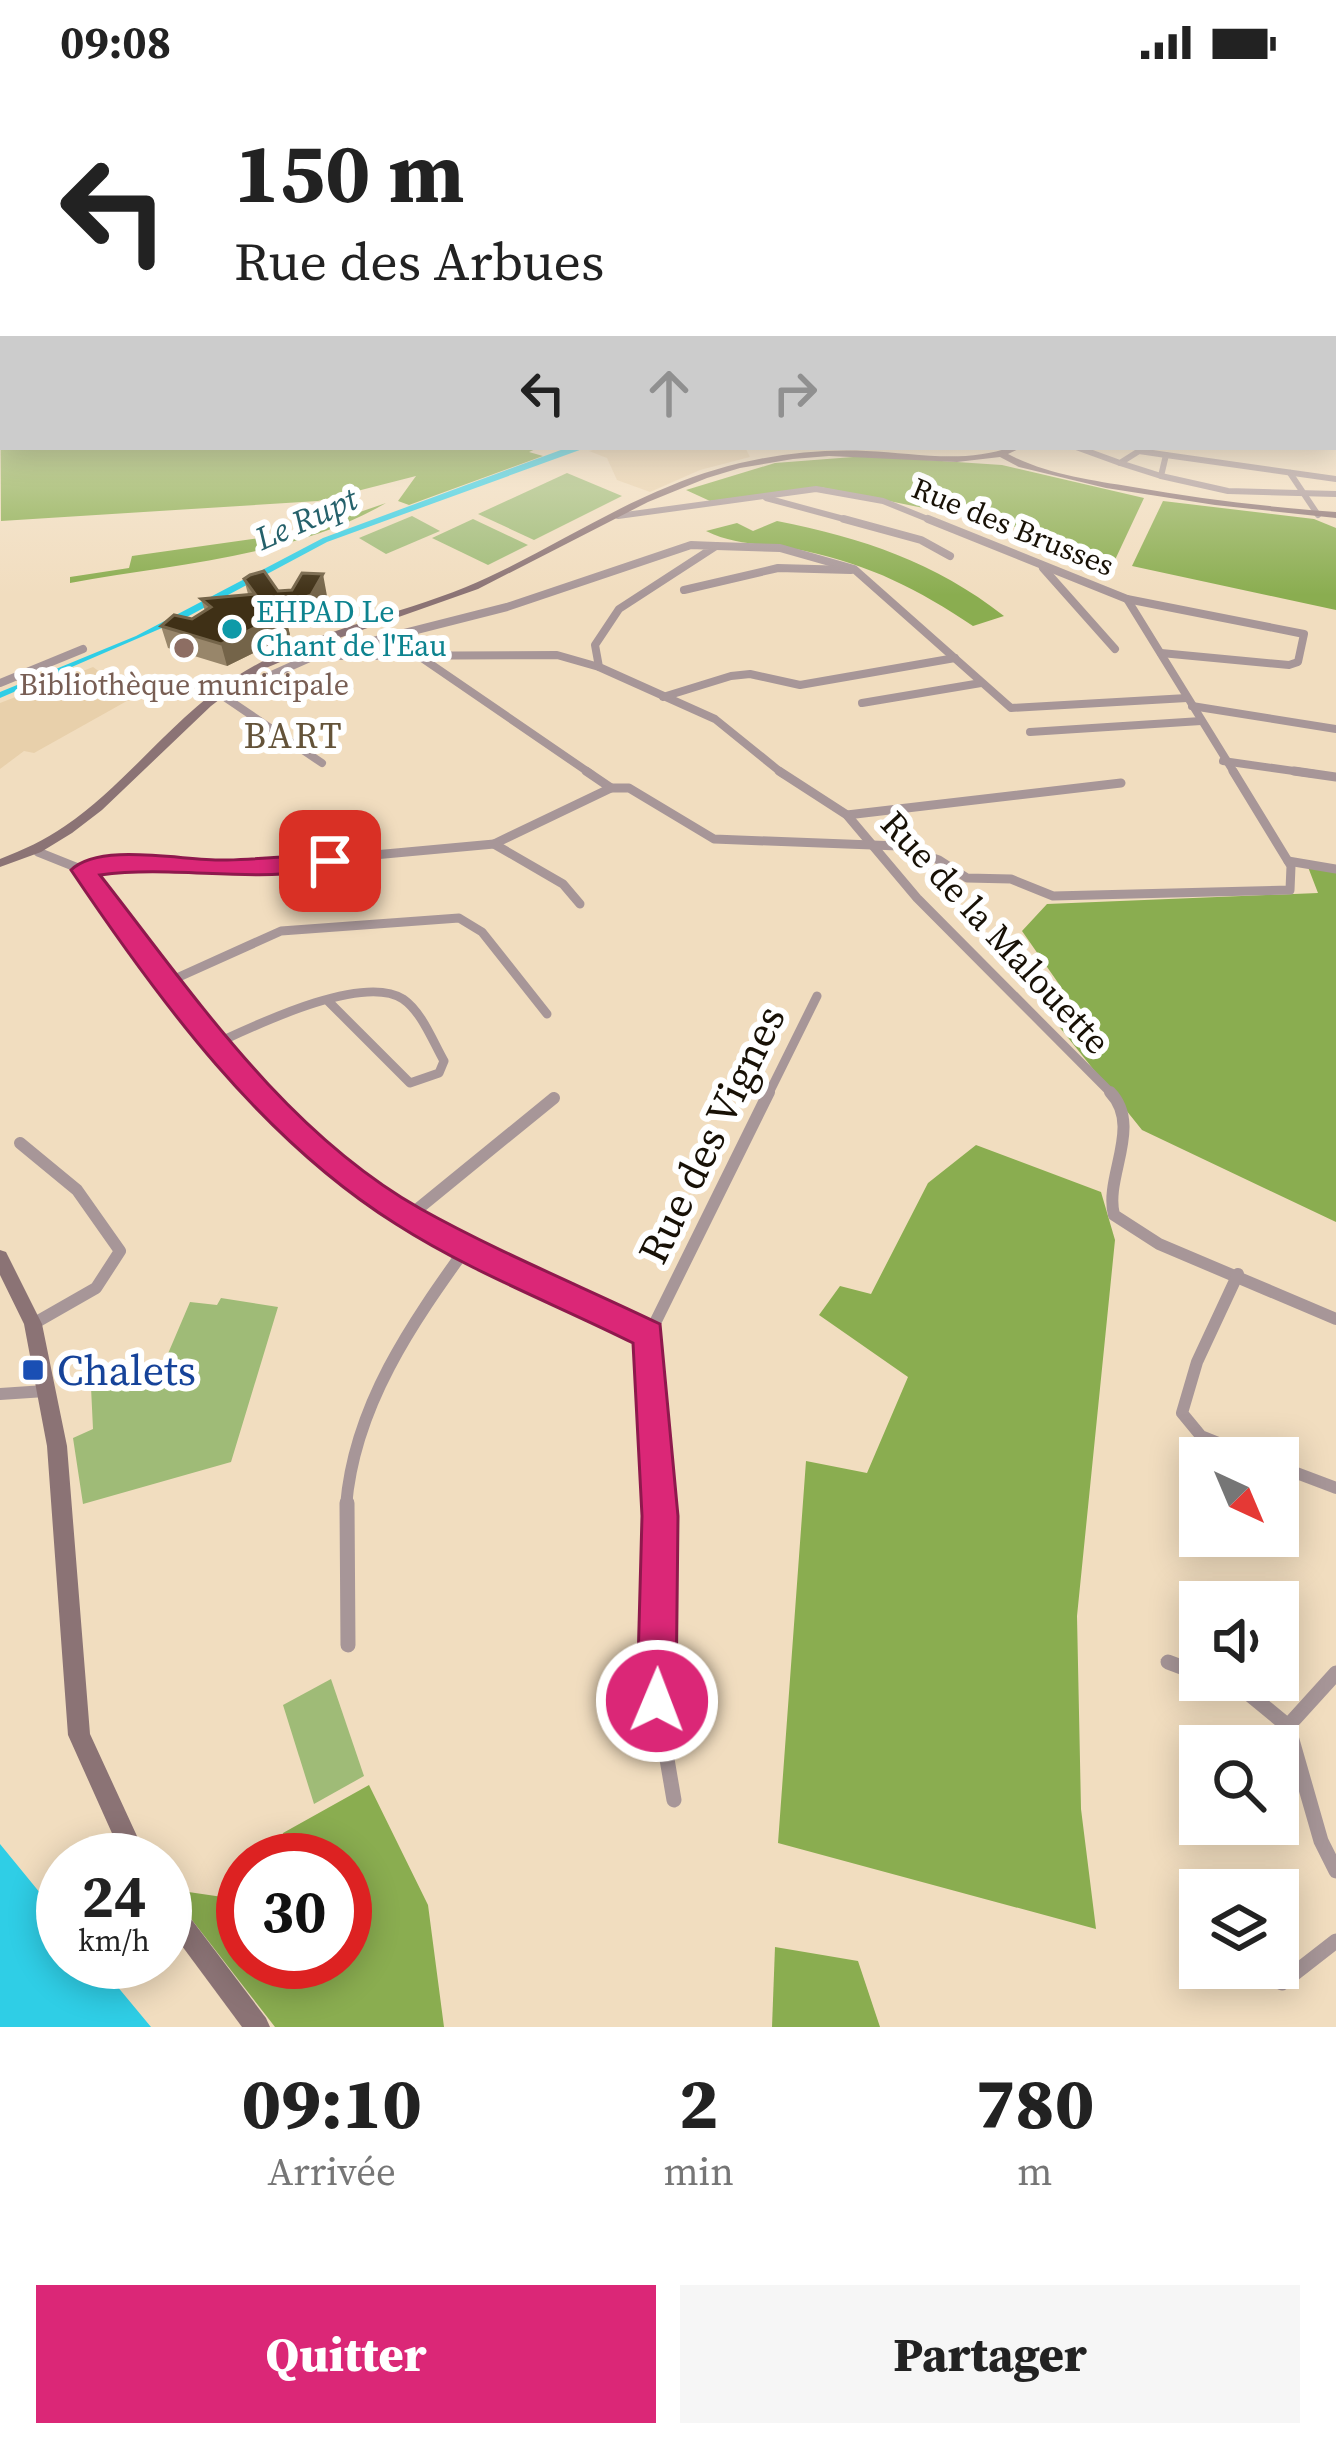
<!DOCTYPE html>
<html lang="fr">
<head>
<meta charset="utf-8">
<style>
  body { margin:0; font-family:"Source Serif 4",serif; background:#f6f6f6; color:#222; height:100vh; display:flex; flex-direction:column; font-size:45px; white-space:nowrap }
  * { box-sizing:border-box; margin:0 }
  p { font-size:39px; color:#767676 }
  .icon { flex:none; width:66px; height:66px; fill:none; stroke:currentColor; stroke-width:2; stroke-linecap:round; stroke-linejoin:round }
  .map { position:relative; height:1943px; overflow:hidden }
  .panel { display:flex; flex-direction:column; background:#fff; flex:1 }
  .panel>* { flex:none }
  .banner { position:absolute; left:0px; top:0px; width:1338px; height:366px; box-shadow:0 6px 30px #0003; background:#fff; color:#222; overflow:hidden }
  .needle { width:78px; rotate:136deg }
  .fabs { position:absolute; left:1179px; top:1353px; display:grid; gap:24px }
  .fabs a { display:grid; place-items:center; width:120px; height:120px; border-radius:0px; background:#fff; box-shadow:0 6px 30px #0003; font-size:60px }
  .speed { position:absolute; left:36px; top:1749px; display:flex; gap:24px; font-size:60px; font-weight:700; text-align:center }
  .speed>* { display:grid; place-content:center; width:156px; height:156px; border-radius:50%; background:#fff; box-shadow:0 6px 30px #0003; line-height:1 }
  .speed small { font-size:30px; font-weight:400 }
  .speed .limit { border:18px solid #d22; background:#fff; color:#111 }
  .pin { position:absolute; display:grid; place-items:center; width:102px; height:102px; color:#fff; margin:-51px; border-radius:24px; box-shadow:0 6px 18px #0006 }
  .me { position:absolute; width:132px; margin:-66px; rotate:1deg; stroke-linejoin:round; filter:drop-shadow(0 0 9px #0008) }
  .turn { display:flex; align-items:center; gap:42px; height:252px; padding:0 36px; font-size:54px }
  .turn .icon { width:156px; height:156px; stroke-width:2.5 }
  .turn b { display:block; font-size:84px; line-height:102px }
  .lanes { display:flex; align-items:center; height:114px; padding:0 36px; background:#0003; justify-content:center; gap:60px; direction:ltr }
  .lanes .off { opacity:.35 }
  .eta { display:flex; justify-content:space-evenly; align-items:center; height:204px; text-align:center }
  .eta b { font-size:72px; font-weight:800; line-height:84px }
  .action { display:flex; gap:24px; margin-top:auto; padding:24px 36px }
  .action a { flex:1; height:138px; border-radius:0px; background:#db2777; color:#fff; font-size:48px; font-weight:800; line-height:138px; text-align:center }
  .action a+a { background:#f6f6f6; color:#222 }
  .status { display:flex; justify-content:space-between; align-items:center; height:84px; padding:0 60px; background:#fff; direction:ltr }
  .status svg { height:33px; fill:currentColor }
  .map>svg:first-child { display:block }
  .built { fill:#e8d0ab }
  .green { fill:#9fbb77 }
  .forest { fill:#8aad50 }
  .water { fill:#2fcee6 }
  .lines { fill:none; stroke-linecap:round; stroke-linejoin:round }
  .minor-far4 { stroke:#a79698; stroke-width:6 }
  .minor-far3 { stroke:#a79698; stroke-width:8 }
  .minor-far2 { stroke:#a79698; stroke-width:9 }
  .minor-far1 { stroke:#a79698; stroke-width:12 }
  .minor { stroke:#a79698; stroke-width:15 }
  .secondary { fill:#8b7375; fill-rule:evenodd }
  .wall { fill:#98866a }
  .shaded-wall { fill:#746449 }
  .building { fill:#3f3016; stroke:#746449; stroke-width:3 }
  .route { fill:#db2777; stroke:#8e194d; stroke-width:3 }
  .culture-dot { fill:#0f9aa8; stroke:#fff; stroke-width:4.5 }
  .education-dot { fill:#8d6e63; stroke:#fff; stroke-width:4.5 }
  .transit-dot { fill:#1a4fb4; stroke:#fff; stroke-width:4.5 }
  .labels { text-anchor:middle; stroke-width:12; stroke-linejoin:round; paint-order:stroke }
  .far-street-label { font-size:30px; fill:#181106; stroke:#fff }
  .far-culture-label { font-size:30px; fill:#0d838f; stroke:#fff; text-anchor:start }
  .far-education-label { font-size:30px; fill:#785e54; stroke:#fff }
  .far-water-label { font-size:33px; font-style:italic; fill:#25616b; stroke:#fff }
  .far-quarter-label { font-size:36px; letter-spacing:3px; fill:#645339; stroke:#fff }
  .street-label { font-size:36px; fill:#181106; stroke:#fff }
  .near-street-label { font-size:42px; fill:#181106; stroke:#fff }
  .near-transit-label { font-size:42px; fill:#164399; stroke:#fff; text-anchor:start }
</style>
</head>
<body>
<div class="status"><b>09:08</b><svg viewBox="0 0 49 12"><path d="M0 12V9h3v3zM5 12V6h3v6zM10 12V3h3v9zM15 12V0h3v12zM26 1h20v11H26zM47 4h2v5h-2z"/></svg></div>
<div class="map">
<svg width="1336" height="1943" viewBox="0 0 1336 1943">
  <rect width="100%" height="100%" fill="#f1ddbf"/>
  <g class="built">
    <polygon points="606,363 745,363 750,373 700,386 650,408 617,396 607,374 589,367"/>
    <polygon points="93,583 134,613 34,669 24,667 0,685 0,619"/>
  </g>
  <g class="green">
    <polygon points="567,389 622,412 534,456 478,430"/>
    <polygon points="412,432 440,447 386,470 359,454"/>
    <polygon points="473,435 528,461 488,481 432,454"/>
    <polygon points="221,1214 278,1223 231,1378 83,1420 73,1354 93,1345 91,1303 164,1279 190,1218 217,1221"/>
    <polygon points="331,1595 364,1692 314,1720 283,1621"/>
  </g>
  <g class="forest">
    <polygon points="0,239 3,363 540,363 529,368 543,372 409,421 398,417 416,392 318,417 1,437"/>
    <polygon points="866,372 1002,381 1144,414 1114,478 1012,442 820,403 710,417 686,406 775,379"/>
    <polygon points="1163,417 1314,435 1336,444 1336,526 1132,482"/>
    <path d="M386,419C294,473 173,480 70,499V493L129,484L132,472L302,448Z"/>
    <path d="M777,437C863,454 935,478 1004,532L973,542C918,505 870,481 805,467C770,459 738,463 706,447L737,439L753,447Z"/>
    <polygon points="1308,783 1336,788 1336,1138 1142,1046 1057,940 1077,926 1022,847 1047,820 1318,809"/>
    <polygon points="976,1061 1101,1108 1115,1156 1077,1532 1081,1725 1096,1845 778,1759 806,1377 867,1389 908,1293 819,1231 840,1202 871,1210 928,1099"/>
    <polygon points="369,1701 428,1821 444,1943 275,1943 168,1805 243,1816 243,1878 345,1878 345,1776 285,1776 283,1749"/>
    <polygon points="775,1863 858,1877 880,1943 772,1943"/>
  </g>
  <g class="water">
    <polygon points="569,363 588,363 327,458 185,534 0,614 0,608 136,552 323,454"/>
    <polygon points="0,1760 63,1837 63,1878 97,1878 151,1943 0,1943"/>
  </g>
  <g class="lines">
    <g class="minor-far4">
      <polyline points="1076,363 1120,379 1139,367 1166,371"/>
      <polyline points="1120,379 1161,392"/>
      <polyline points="1290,389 1318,431"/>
      <polyline points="1336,395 1166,371 1161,392 1228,407 1336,410"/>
      <polyline points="766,414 855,438"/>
      <polyline points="618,432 816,405 883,417 935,438"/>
    </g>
    <g class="minor-far3">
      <polyline points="844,435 921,456 950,472"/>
      <polyline points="928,435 1127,515 1235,690"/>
      <polyline points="716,462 780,464 854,485 1011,624 1187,614"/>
      <polyline points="1043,484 1115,565"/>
      <polyline points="684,506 778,484 851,486"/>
      <polyline points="1127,515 1304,550 1298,578 1289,581 1161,569"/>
      <polyline points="416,570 591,690"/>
      <polyline points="341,572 557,571 599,583"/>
      <polyline points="0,599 83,565"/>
      <polyline points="226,606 238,606 314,572 507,523 691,461 716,462 619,525 595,561 599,583 715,635 783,690"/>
      <polyline points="220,610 322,679"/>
      <polyline points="663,613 731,592 750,590 800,601 955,574"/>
      <polyline points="862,619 981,599"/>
      <polyline points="1192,622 1336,645"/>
      <polyline points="1030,648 1201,637"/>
      <polyline points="1223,677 1315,690"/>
    </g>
    <g class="minor-far2">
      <polyline points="586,687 611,704"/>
      <polyline points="779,687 847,731 917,814 1113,1011"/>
      <polyline points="1294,687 1336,693"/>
      <polyline points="847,731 1121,699"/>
      <polyline points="494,760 611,704 629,704 714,755 898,762 939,776 967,794 1011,795 1053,812 1290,806 1291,782 1233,687"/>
      <polyline points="38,768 83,786 261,1011"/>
      <polyline points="1288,777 1336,785"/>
      <polyline points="83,786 142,777 222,785 494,760 563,800 580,820"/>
      <polyline points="170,897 281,847 459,834 482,848 547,930"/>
      <path d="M217,959C256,941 363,889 403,915C422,928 433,958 444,977L439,989L410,999L328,917"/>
      <polyline points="768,1011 817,912"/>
    </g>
    <g class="minor-far1">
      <polyline points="258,1008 342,1085 408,1133 649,1251"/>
      <path d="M1110,1008C1143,1042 1104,1093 1114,1131L1159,1160L1336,1235"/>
      <polyline points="20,1059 77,1106 120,1167 96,1204 33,1240"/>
      <polyline points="408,1133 554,1014"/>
      <polyline points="1238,1190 1197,1278 1182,1329 1201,1352 1256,1374"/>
      <polyline points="0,1310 45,1307"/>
      <polyline points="1278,1382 1336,1404"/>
      <path d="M346,1422C354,1322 412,1239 469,1160"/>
      <polyline points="659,1422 649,1251 769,1008"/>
    </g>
    <g class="minor">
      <polyline points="347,1419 348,1561"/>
      <polyline points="659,1419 657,1617 674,1716"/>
      <polyline points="1168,1578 1200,1590"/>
      <polyline points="1336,1589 1288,1642 1321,1757 1336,1787"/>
      <polyline points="1218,1596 1243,1605 1288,1642"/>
      <polyline points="1249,1884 1282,1899 1336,1857"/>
    </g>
    <g class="secondary">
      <path d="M1011,363H1023L1008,370C1046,390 1091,396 1133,403C1200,415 1268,423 1336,428V434L1215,421L1106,404L1019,383L1000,373L957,378L829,372L793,375L740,384L707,394L648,418L478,505L325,559L266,584L241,599L211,622L102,726L72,749L41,768L0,783V775C23,766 45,756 65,742C128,699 172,634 237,592C306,548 390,534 466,503C536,474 600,430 670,402C732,376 800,364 866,367C915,369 964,380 1011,363Z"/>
      <polygon points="0,1166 6,1168 42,1240 67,1362 90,1650 148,1776 124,1776 68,1651 47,1362 24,1240 0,1191"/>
      <polygon points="165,1807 173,1811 266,1934 270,1943 242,1943 165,1839"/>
    </g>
  </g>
  <polygon class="wall" points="244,495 278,507 292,506 327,512 316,532 288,543 290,551 227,582 168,564 161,542 192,535 205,527 201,515 248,510"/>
  <polygon class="shaded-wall" points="323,490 327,512 316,532 288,543 290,551 227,582 221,560 281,522"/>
  <polygon class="building" points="264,487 278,507 292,506 302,489 323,490 311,511 281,522 285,529 221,560 161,542 174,531 192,535 211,523 201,515 255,510 244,495 250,491"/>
  <linearGradient id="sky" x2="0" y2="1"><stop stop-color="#5ebee7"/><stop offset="0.47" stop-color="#f9f0e2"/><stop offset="1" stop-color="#f9f0e2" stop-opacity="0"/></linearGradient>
  <rect width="1336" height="511" fill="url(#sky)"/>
  <path class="route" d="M330,769L338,772V782C260,802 179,780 100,791C194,911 285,1048 421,1125C498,1168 581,1202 660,1240L678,1432L676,1617L671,1631L657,1637L643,1631L637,1617L642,1432L633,1259C555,1220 469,1187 396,1140C261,1055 159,917 71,786C101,757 188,778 227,776C261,775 296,772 330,769Z"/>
  <circle class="culture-dot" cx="232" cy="545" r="12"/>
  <circle class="education-dot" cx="184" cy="564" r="12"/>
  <rect class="transit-dot" x="21" y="1274" width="24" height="24" rx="6"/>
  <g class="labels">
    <g class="far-street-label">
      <text transform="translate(1013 443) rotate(22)" y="10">Rue des Brusses</text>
    </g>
    <g class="far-culture-label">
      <text x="256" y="538">EHPAD Le<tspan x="256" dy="34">Chant de l'Eau</tspan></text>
    </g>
    <g class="far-education-label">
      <text x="184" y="611">Bibliothèque municipale</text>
    </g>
    <g class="far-water-label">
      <text transform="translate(306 434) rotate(-24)" y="12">Le Rupt</text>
    </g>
    <g class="far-quarter-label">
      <text x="294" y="664">BART</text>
    </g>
    <g class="street-label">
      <text transform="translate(996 848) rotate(47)" y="13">Rue de la Malouette</text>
    </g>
    <g class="near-street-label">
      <text transform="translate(711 1050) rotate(-64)" y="15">Rue des Vignes</text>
    </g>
    <g class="near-transit-label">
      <text x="57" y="1301">Chalets</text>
    </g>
  </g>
</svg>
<div class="fabs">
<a><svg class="needle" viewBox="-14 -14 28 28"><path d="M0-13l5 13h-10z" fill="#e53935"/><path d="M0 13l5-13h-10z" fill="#767676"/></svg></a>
<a><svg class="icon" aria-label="sound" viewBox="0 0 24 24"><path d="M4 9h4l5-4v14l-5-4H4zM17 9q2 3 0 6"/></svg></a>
<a><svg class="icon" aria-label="search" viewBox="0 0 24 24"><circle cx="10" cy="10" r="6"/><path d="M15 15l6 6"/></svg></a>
<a><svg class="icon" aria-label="layers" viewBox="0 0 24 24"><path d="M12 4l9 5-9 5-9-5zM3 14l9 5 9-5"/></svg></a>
</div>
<div class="speed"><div>24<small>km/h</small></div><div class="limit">30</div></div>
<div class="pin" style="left:330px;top:777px;background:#d93025"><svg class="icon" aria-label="arrive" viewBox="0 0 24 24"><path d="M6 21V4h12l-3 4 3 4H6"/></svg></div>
<svg class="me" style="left:657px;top:1617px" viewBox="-20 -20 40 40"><circle r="17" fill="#db2777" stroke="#fff" stroke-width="3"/><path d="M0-11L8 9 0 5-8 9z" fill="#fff"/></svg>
<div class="banner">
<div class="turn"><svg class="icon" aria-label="left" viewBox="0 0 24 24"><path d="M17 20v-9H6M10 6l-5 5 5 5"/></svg><div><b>150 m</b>Rue des Arbues</div></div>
<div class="lanes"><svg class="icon" aria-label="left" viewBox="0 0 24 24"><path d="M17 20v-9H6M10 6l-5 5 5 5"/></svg><svg class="icon off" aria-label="ahead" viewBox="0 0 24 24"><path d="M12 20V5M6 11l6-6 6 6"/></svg><svg class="icon off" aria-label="right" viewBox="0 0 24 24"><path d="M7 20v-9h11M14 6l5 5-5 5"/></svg></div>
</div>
</div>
<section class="panel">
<div class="eta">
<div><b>09:10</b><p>Arrivée</p></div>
<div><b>2</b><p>min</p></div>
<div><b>780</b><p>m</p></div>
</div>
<div class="action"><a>Quitter</a><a>Partager</a></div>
</section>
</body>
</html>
